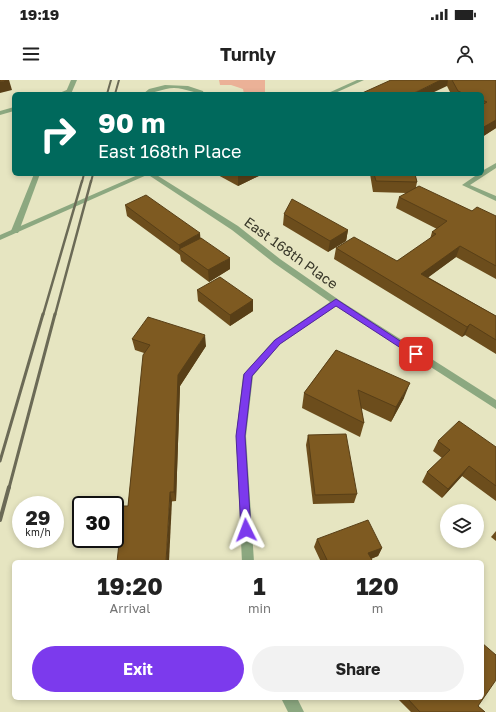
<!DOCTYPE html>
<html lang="en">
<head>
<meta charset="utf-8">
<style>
  body { margin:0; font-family:"Golos Text",sans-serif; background:#f2f2f2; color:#222; height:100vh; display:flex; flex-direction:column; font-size:15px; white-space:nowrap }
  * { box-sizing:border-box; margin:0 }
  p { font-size:13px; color:#767676 }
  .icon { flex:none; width:22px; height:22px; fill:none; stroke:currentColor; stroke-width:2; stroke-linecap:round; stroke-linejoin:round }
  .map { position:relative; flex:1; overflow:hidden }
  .drawer { position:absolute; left:12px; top:480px; width:472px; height:140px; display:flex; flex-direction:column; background:#fff; border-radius:6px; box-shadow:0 2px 6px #0003 }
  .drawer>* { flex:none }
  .guide { position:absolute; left:12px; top:12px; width:472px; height:84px; border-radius:6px; box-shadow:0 2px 6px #0003; background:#00695c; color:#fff; overflow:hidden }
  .fabs { position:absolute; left:440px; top:424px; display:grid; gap:8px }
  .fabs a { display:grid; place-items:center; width:44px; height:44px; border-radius:50%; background:#fff; box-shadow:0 2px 6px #0003; font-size:20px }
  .speed { position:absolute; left:12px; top:416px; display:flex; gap:8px; font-size:20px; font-weight:700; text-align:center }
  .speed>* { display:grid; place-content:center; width:52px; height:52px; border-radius:50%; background:#fff; box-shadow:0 2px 6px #0003; line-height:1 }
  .speed small { font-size:10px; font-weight:400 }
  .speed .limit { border:2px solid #111; border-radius:6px; background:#fff; color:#111 }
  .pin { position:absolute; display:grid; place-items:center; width:34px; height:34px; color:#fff; margin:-17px; border-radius:8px; box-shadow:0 2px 6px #0006 }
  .me { position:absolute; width:44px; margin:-22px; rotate:357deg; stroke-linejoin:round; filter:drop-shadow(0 0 3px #0008) }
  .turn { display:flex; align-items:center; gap:14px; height:84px; padding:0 20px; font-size:18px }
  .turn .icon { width:52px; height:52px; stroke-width:2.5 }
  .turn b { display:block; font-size:28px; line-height:34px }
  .eta { display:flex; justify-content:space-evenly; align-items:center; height:68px; text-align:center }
  .eta b { font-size:24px; font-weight:700; line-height:28px }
  .button { display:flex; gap:8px; margin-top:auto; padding:8px 20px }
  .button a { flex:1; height:46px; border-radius:24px; background:#7c3aed; color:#fff; font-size:16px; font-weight:700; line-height:46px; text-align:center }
  .button a+a { background:#f2f2f2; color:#222 }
  .status { display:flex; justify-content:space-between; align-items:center; height:28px; padding:0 20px; background:#fff; direction:ltr }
  .status svg { height:11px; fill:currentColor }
  header { display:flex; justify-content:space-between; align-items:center; height:52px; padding:0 20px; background:#fff; font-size:18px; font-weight:700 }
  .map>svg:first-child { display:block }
  .green { fill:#ebb197 }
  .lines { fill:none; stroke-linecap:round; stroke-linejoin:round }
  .service { fill:#8ca880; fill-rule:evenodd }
  .minor { fill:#8ca880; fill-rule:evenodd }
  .tertiary { fill:#8ca880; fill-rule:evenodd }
  .rail-far3 { stroke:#6b6a56; stroke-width:2 }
  .rail-far2 { stroke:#6b6a56; stroke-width:2.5 }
  .rail-far1 { stroke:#6b6a56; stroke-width:3 }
  .rail { stroke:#6b6a56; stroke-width:4 }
  .wall { fill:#6c4d1c }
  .shaded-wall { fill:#583f17 }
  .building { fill:#7e5a21; stroke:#583f17 }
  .route { fill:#7c3aed; stroke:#51269a }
  .labels { text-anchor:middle; stroke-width:4; stroke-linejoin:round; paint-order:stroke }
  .street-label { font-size:14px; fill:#383729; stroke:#e6e5c1 }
</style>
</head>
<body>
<div class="status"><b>19:19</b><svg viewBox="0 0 49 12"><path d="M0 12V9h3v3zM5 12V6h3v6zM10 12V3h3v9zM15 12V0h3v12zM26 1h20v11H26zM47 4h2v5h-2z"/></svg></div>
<header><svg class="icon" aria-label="menu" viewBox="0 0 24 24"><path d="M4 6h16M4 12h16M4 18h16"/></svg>Turnly<svg class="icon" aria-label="person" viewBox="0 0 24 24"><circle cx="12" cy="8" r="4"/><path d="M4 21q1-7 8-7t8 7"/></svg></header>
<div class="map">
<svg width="496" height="632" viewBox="0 0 496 632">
  <rect width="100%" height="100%" fill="#e6e5c1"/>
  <polygon class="green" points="219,0 265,0 265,14 244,14 243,9 231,5 220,5"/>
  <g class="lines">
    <g class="service">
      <path d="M165,5L188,6L203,11L204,14C196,14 185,8 174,8C163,8 154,14 143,14L149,9Z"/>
      <polygon points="69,9 72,11 71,12 57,14"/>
      <polygon points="14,27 14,31 0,35 0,31"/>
    </g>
    <g class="minor">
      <polygon points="71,0 77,0 71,14 65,14"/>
      <polygon points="496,83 496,88 470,105 496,116 496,121 462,105 478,94 482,94 482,91"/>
      <polygon points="34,94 40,94 19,151 18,153 12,153 11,151"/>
      <polygon points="147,94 155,94 238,146 280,179 339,220 496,320 496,329 336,226 280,264 253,296 246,356 254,482 242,482 236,356 243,295 274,260 330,222 274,183 232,150"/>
      <polygon points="281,618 297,618 304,632 288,632"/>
    </g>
    <g class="tertiary">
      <polygon points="357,0 364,0 333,14 326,14"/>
      <polygon points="140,94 149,94 0,160 0,155"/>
    </g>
    <g class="rail-far3">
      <polyline points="107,14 111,0"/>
      <polyline points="115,14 119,0"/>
      <polyline points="82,102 84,94"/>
      <polyline points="91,102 93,94"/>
    </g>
    <g class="rail-far2">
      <polyline points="43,235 82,101"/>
      <polyline points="55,235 91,101"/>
    </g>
    <g class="rail-far1">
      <polyline points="0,381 43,234"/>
      <polyline points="9,408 55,234"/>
    </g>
    <polyline class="rail" points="0,440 9,407"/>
  </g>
  <g class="wall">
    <polygon points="391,0 496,0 496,48 482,57 482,14 451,14 447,6"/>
    <polygon points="216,94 263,94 238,106"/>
    <polygon points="370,94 415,94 417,102 416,107 472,131 496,136 496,199 456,177 428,197 496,236 496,274 465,255 462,257 334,179 336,168 397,181 430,159 432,152 437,149 396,128 399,117 407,113 373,112"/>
    <polygon points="125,125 201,158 230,189 209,202 181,181 180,175 127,136"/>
    <polygon points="284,134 348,150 346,161 328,172 283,145"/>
    <polygon points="197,210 253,220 253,231 230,246 198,221"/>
    <polygon points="132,259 206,266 180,306 176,421 128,426 144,273 135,270"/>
    <polygon points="336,270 404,318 391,342 361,328 364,343 360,357 302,328 304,313"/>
    <polygon points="308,355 357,414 354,423 313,424 306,365"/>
    <polygon points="438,361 496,367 496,421 462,396 442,418 422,402 427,392 442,378 433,371"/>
    <polygon points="496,451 496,461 491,457"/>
    <polygon points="317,459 382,468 378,476 371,479 373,482 321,482 314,467"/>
    <polygon points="397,618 482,618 478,626 485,632 411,632"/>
  </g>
  <g class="shaded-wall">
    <polygon points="8,0 9,0 12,10 0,13 0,2"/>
    <polygon points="441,0 448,0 447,6 430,14 412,14"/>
    <polygon points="496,40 496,48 482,57 482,48"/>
    <polygon points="241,94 263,94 238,106 238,96"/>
    <polygon points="348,150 346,161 328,172 330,161"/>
    <polygon points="200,153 201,165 180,170 179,165"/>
    <polygon points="460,166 456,177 418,205 421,194"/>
    <polygon points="230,178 230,189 209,202 208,190"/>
    <polygon points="253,220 253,231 230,246 230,235"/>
    <polygon points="470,244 465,255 462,257 467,247"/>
    <polygon points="205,255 206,266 180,306 176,421 174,412 178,295"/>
    <polygon points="410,303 404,318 391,342 396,327"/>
    <polygon points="469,386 462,396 442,418 448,409"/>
    <polygon points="170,412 172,421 169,482 166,482"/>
    <polygon points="382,468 378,476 364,481 368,473"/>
  </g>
  <g class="building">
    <polygon points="0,0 8,0 0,2"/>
    <polygon points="391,0 441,0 412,14 360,14"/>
    <polygon points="452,0 496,0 496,40 482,48 482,25 487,22 482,20 482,14 465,14 458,11"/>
    <polygon points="374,94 415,94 417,102 376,101"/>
    <polygon points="419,106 472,131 477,127 496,136 496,186 460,166 421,194 496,236 496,260 470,244 467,247 336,168 354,157 397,181 436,154 432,152 447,141 399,117"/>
    <polygon points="146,115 200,153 179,165 125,125"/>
    <polygon points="292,119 348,150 330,161 284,134"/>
    <polygon points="201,158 230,178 208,190 179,169"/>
    <polygon points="220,197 253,220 230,235 197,210"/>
    <polygon points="148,237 205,255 178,295 174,412 170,412 166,482 117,482 123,426 128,426 143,275 150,265 132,259"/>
    <polygon points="336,270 410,303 396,327 358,310 364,343 304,313"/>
    <polygon points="459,341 496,367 496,406 469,386 448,409 427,392 450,370 438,361"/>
    <polygon points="346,354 357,414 315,415 308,355"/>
    <polygon points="368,440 382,468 368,473 373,482 328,482 317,459"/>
    <polygon points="482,563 496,575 496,600 478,626 485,632 420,632 407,618 482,618"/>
  </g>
  <polygon class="route" points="336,219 420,274 416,277 413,276 336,226 280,264 252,296 245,356 251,450 250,454 246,456 242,454 241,450 236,356 244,294 275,260"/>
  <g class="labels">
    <g class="street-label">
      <text transform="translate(291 173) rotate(36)" y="5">East 168th Place</text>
    </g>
  </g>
</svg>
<div class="fabs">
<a><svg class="icon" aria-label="layers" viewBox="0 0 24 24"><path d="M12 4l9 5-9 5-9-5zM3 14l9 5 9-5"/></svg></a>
</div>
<div class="speed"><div>29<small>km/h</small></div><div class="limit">30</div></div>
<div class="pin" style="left:416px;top:274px;background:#d93025"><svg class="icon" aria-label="arrive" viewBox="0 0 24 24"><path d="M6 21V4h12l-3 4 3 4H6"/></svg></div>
<svg class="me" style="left:246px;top:450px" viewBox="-20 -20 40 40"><path d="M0-17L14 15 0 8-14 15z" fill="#7c3aed" stroke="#fff" stroke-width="4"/></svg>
<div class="guide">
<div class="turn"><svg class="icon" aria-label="right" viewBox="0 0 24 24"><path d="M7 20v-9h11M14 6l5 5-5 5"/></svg><div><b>90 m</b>East 168th Place</div></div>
</div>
<section class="drawer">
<div class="eta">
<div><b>19:20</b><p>Arrival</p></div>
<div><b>1</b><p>min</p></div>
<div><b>120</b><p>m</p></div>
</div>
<div class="button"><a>Exit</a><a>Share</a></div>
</section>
</div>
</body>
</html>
